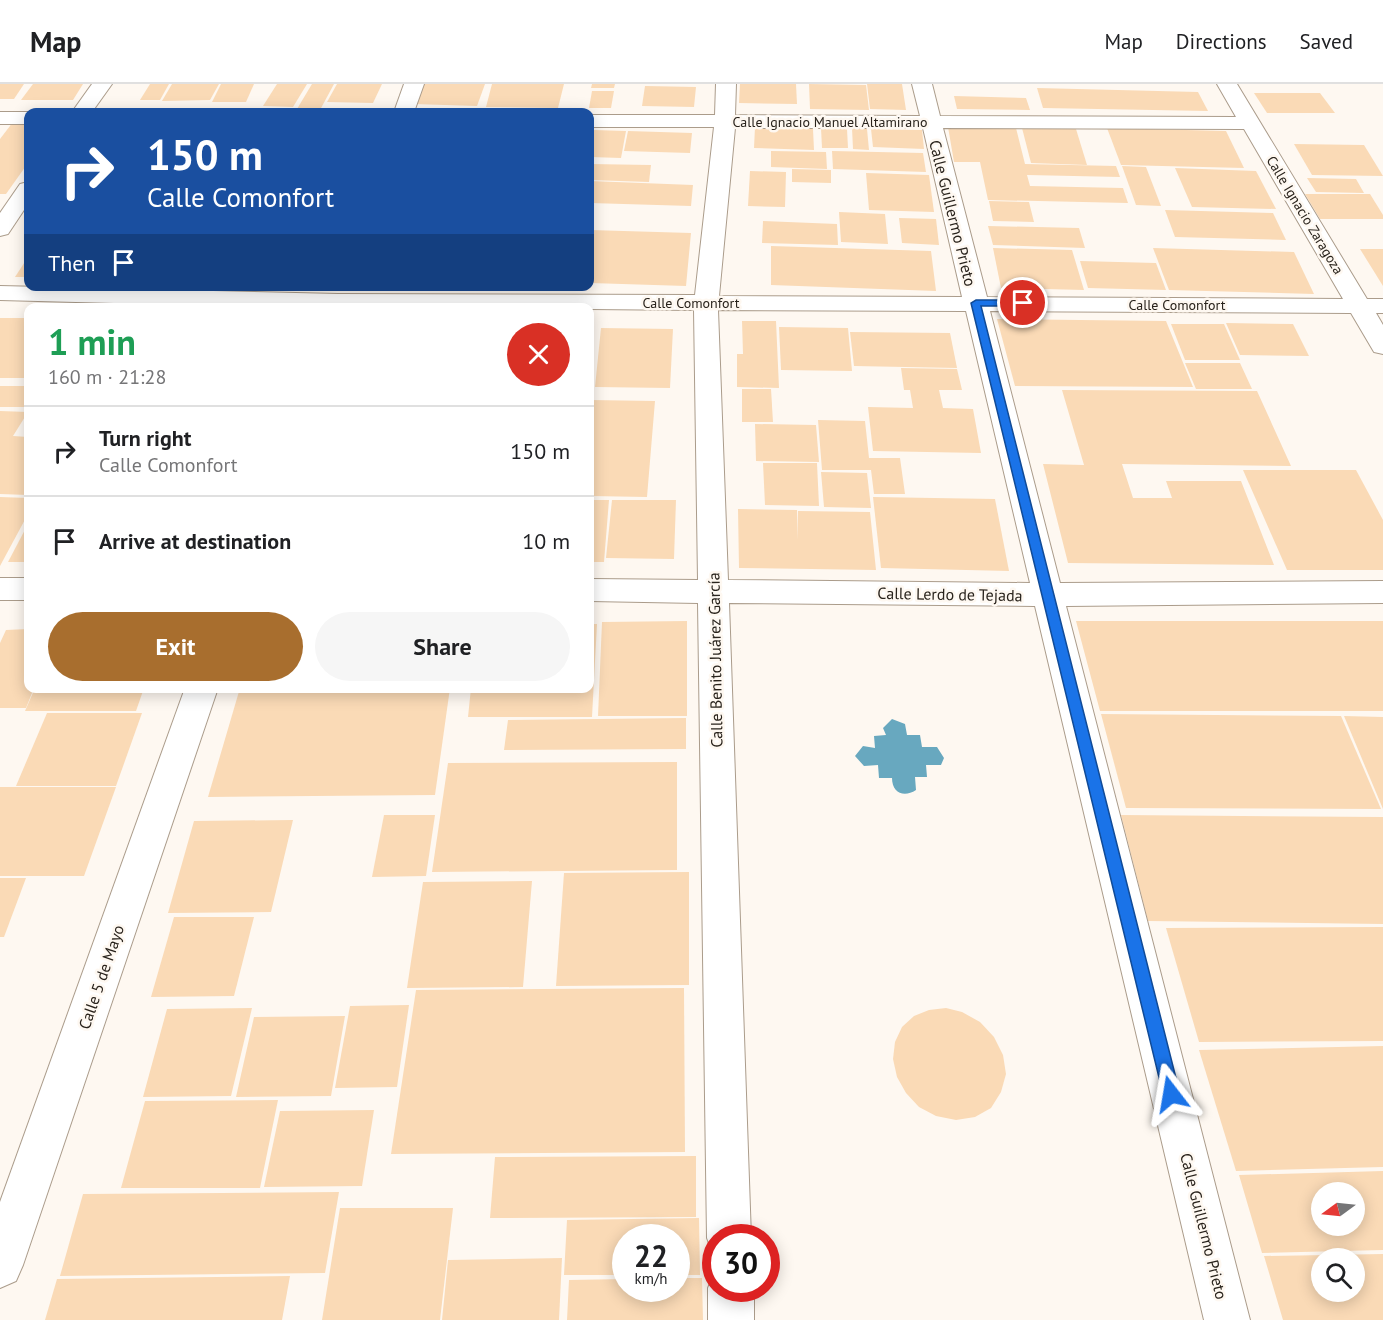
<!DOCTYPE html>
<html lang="en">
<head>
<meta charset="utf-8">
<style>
  body { margin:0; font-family:"PT Sans",sans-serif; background:#f6f6f6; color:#202124; height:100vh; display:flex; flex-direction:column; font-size:22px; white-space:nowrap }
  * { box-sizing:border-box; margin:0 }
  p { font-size:20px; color:#757577 }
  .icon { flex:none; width:33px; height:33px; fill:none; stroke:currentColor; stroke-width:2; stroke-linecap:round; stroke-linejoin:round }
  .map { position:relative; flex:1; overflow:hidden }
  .panel { position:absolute; left:24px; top:219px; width:570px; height:390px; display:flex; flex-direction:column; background:#fff; border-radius:12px; box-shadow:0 3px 15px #0003 }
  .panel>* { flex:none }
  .banner { position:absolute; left:24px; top:24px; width:570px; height:183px; border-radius:12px; box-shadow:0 3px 15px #0003; background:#1a4fa0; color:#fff; overflow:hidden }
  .needle { width:39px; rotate:255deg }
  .controls { position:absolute; left:1311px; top:1098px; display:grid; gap:12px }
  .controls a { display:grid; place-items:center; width:54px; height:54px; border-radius:50%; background:#fff; box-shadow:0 3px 15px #0003; font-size:30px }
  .speed { position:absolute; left:612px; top:1140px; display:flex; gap:12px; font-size:30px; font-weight:700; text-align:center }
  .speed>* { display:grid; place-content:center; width:78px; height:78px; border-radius:50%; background:#fff; box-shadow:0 3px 15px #0003; line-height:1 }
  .speed small { font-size:15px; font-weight:400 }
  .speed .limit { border:9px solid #d22; background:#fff; color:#111 }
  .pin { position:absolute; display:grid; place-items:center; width:51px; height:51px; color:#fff; margin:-26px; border:3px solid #fff; border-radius:50%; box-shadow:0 2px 6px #0007 }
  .me { position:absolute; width:66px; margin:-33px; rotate:346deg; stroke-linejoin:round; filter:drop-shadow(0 0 4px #0008) }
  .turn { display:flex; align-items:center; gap:21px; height:126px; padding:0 24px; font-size:27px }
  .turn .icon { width:78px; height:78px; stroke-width:2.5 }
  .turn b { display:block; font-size:42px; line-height:51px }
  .then { display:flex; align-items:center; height:57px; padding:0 24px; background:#0003; gap:12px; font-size:22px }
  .round { display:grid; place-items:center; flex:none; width:63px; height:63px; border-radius:32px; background:#f6f6f6 }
  .summary { display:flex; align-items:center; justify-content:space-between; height:102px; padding:0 24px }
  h1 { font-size:36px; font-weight:700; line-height:45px; color:#1e9e55 }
  .action { display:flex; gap:12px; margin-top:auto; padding:12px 24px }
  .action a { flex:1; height:69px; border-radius:36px; background:#a86e2e; color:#fff; font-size:24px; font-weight:700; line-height:69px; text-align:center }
  .action a+a { background:#f6f6f6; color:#202124 }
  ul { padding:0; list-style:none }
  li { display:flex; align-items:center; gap:18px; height:90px; padding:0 24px; border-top:2px solid #e0e0e0 }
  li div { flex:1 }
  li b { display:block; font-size:22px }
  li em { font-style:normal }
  header { display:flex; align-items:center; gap:36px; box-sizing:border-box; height:84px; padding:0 30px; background:#fff; border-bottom:2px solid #e0e0e0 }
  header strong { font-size:28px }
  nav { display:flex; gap:33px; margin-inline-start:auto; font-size:21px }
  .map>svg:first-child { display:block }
  .water { fill:#68a8bf }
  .building { fill:#fadab6; fill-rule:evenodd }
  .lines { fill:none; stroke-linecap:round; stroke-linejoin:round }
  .minor-casing { stroke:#ab9c8b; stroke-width:2 }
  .minor { fill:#fff; fill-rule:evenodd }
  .route { fill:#1a73e8; stroke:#114b97; stroke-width:1.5 }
  .labels { text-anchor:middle; stroke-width:5; stroke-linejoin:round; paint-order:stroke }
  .far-street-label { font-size:14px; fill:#29231c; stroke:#fef8f1 }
  .street-label { font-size:16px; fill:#29231c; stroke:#fef8f1 }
</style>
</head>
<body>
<header>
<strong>Map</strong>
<nav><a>Map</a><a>Directions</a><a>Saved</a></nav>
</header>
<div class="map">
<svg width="1383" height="1236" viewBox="0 0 1383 1236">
  <rect width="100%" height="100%" fill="#fef8f1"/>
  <path class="water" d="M892,635L905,640L907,651H920L922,663H937L944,674L941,681H926L927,693H915L916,706C904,714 892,709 892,694H879L878,681L864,682L855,672L863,662L875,664L874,652L886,651L883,644Z"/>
  <g class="building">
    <polygon points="0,0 24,0 14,15 0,15"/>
    <polygon points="33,0 83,0 73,16 21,16"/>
    <polygon points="150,0 169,0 160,16 140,16"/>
    <polygon points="172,0 219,0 210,16 162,17"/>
    <polygon points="221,0 254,0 246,18 212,18"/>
    <polygon points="277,0 307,0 293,23 263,22"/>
    <polygon points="312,0 334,0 320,26 297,25"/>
    <polygon points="337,0 382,0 373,19 327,18"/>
    <polygon points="422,0 485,0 477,22 413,20"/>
    <polygon points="492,0 564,0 558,24 486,23"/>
    <polygon points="592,0 615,0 614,4 591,4"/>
    <polygon points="740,0 796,0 797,20 739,19"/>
    <polygon points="809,0 866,1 869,26 810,25"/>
    <polygon points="867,0 902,0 906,26 870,25"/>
    <polygon points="645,2 696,3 694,23 642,22"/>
    <polygon points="1037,4 1198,8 1208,27 1043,24"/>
    <polygon points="592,7 614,7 611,24 589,24"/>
    <polygon points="1254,9 1320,9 1335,29 1267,29"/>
    <polygon points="954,12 1026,14 1030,26 957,25"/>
    <polygon points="13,38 28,39 28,79 6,110 0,110 0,55"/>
    <polygon points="755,43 813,45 814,66 754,64"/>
    <polygon points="948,43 1016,44 1025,80 1116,82 1120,93 1027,91 1030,102 1123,104 1128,119 988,116 980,78 954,78"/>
    <polygon points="821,44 847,45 848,64 822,64"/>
    <polygon points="852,44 867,45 869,66 853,65"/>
    <polygon points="1022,44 1076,45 1087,81 1031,79"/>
    <polygon points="1107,44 1226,47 1244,84 1121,81"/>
    <polygon points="871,45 922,46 924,65 873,63"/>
    <polygon points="594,46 626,47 621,74 590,73"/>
    <polygon points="628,47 692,49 690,69 624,67"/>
    <polygon points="1294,60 1364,61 1383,92 1312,91"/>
    <polygon points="771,67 826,68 827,85 771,83"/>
    <polygon points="832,67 923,69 926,88 833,85"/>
    <polygon points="590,80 651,81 649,98 590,96"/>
    <polygon points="1122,82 1146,83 1161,122 1136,121"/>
    <polygon points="1175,84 1256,87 1276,125 1192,123"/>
    <polygon points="792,85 831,86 831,99 792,98"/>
    <polygon points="750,87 786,88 785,123 748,122"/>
    <polygon points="866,89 929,91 934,128 869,126"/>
    <polygon points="1307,94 1356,95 1364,109 1316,108"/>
    <polygon points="590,97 693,101 691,122 590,119"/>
    <polygon points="1305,110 1370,110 1383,131 1383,135 1320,135"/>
    <polygon points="989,117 1029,118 1034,138 993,137"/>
    <polygon points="1165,126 1273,129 1286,156 1175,153"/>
    <polygon points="839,128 885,130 888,160 841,158"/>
    <polygon points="899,134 936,135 939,161 902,159"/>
    <polygon points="763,137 837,140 838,161 762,159"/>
    <polygon points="988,142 1079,144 1085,164 993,161"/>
    <polygon points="590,146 691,149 686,202 590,199"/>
    <polygon points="771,162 931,167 936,207 771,201"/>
    <polygon points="993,164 1072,166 1084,206 1001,204"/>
    <polygon points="1153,164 1294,168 1314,210 1169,206"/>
    <polygon points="1360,165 1383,165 1383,202"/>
    <polygon points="28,173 28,193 15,193"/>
    <polygon points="1080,177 1156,179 1166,206 1088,204"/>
    <rect x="0" y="234" width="28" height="60"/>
    <polygon points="997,235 1166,237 1193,303 1015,302"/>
    <polygon points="742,237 776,237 779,304 737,303 737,270 743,270"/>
    <polygon points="1226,239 1293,240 1309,272 1240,271"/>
    <polygon points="1171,240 1224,240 1240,276 1185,276"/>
    <polygon points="779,243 848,244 852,287 781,286"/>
    <polygon points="601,244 673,245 670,304 595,303"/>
    <polygon points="850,248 950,249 957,284 854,282"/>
    <polygon points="1185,279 1240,279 1252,305 1196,305"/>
    <polygon points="901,284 957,285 962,306 939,306 943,324 973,325 981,369 873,367 868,323 913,324 910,306 904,306"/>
    <rect x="0" y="302" width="28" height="21"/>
    <polygon points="742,305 771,305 773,338 742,338"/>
    <polygon points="1062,306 1257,307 1291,382 1122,380 1133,414 1172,414 1166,397 1241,397 1274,481 1068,479 1043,380 1084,381"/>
    <polygon points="590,316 655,317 647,413 590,412"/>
    <polygon points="0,327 28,328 13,352 28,353 28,411 0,410"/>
    <polygon points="818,336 865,337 869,374 900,374 905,410 874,410 871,386 822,386"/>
    <polygon points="755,340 816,341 819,378 756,377"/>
    <polygon points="763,379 817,379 819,422 765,421"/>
    <polygon points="1243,386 1356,386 1383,436 1383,486 1287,486"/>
    <polygon points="821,388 867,389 871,424 824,423"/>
    <polygon points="0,413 28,414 28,430 0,482"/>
    <polygon points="873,413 995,415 1009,487 881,484"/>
    <polygon points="590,416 609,416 604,478 590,478"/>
    <polygon points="612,416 676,416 674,475 606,474"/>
    <polygon points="738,425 797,426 798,456 798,427 870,428 876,486 739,484"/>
    <polygon points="28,440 28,478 8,478"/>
    <polygon points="687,537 687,632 598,632 602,538"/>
    <polygon points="1076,537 1383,537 1383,627 1100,627"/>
    <polygon points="590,540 597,540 592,633 468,633 471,604 590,604"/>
    <polygon points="28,545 28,604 34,604 26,624 0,624 0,559 6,546"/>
    <polygon points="35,604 144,604 136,627 25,627"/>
    <polygon points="240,604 450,604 435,711 208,713"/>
    <polygon points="47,629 142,629 116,702 16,702"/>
    <polygon points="1101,630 1341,632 1381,725 1126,724"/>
    <polygon points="1344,632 1383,633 1383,725"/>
    <polygon points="686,634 686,665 504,666 508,636"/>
    <polygon points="677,678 677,786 432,788 448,679"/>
    <polygon points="0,703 116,703 84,792 0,792"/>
    <polygon points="384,731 435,731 426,792 372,793"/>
    <polygon points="1121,731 1383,733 1383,840 1148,837"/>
    <polygon points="293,736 271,828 168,829 194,737"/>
    <polygon points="689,788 689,901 556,902 564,789"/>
    <polygon points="0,794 26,794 4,853 0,853"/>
    <polygon points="532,797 523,903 407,904 423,798"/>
    <polygon points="174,833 254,833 234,912 151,913"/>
    <polygon points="1383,843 1383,957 1199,958 1166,844"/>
    <polygon points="684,904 685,1068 391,1070 416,906"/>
    <polygon points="409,921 397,1003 335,1004 350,922"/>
    <polygon points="252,924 231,1012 143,1013 167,925"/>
    <polygon points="946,924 962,928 980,938 994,953 1003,971 1006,990 1001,1008 991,1024 975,1033 956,1036 936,1032 919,1023 906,1009 897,993 893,975 895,958 902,943 914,932 929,926"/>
    <polygon points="345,932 331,1012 236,1013 254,933"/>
    <polygon points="1383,962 1383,1083 1236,1087 1199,966"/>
    <polygon points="278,1016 260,1104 121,1104 145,1017"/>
    <polygon points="374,1026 362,1102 264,1103 280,1027"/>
    <polygon points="696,1072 696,1133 490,1134 495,1073"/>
    <path d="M1383,1087V1166L1262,1169L1239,1091ZM1322,1108H1354V1142H1322Z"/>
    <polygon points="339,1108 325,1189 60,1192 83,1110"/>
    <polygon points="340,1124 453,1124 440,1236 322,1236"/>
    <polygon points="699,1134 700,1191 676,1191 676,1154 626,1154 626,1191 564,1191 567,1136"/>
    <path d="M1383,1170V1236H1283L1264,1172ZM1322,1174H1354V1208H1322Z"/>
    <polygon points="562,1174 559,1236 442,1236 448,1176"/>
    <polygon points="290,1192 282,1236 45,1236 57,1195"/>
    <polygon points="676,1194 702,1194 703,1236 567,1236 569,1196 626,1195 626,1204 676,1204"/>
  </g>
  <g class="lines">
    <g class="minor-casing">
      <g id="minor">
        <polygon points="92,0 112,0 92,28 72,28"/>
        <polygon points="404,0 424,0 414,28 394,28"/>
        <path d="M716,0H736L735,31L920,32L912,0H932L940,32L1236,33L1217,0H1237L1367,215H1383V229H1376L1383,241V270L1374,268L1351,229L990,227L1060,499L1383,497V519L1066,522L1250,1236H1204L1035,522L729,519L751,1154H716V1171L713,1170L707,1154L698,519L590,517V495L698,496L694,226L590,225V224H306L0,216V202L338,210L695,211L714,43H590V31H715ZM735,44H923L962,213L719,212ZM943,44L1244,45L1343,215L987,213ZM718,226L966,227L1030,499L728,496Z"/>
        <polygon points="0,28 30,28 28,40 0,40"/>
        <polygon points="28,98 28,120 8,150 0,152 0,129 20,100"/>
        <rect x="0" y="494" width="28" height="22"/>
        <polygon points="185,604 218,604 23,1181 16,1197 0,1204 0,1118"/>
        <polygon points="715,1188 716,1204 754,1204 754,1236 708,1236 708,1204"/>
      </g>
    </g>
    <use href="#minor" class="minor"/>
  </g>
  <polygon class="route" points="1023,216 1028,219 1027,222 981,222 1180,1010 1177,1016 1171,1018 1165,1016 1163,1010 971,219 976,216"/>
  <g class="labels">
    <g class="far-street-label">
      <text x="830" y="43">Calle Ignacio Manuel Altamirano</text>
      <text transform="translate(1305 131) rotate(59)" y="5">Calle Ignacio Zaragoza</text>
      <text x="691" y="224">Calle Comonfort</text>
      <text x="1177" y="226">Calle Comonfort</text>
    </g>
    <g class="street-label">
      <text transform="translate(953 129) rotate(76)" y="6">Calle Guillermo Prieto</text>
      <text transform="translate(950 510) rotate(1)" y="6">Calle Lerdo de Tejada</text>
      <text transform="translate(715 576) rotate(-91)" y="6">Calle Benito Juárez García</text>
      <text transform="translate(101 893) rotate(-71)" y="6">Calle 5 de Mayo</text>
      <text transform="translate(1204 1142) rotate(76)" y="6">Calle Guillermo Prieto</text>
    </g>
  </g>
</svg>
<div class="controls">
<a><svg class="needle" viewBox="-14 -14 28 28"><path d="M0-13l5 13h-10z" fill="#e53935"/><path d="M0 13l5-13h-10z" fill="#757577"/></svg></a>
<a><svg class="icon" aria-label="search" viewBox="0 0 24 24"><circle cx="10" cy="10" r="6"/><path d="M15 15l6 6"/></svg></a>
</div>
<div class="speed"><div>22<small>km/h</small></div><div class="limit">30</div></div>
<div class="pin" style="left:1023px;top:219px;background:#d93025"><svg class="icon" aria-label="arrive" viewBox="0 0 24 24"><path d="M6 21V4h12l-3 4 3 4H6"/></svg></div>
<svg class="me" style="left:1171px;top:1010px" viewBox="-20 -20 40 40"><path d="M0-17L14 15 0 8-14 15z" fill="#1a73e8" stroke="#fff" stroke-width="4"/></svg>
<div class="banner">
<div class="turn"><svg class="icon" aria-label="right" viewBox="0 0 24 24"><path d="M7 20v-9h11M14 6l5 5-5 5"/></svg><div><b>150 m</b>Calle Comonfort</div></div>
<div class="then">Then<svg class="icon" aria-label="arrive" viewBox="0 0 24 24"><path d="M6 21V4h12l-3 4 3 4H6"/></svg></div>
</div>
<section class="panel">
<div class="summary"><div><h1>1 min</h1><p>160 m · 21:28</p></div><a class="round" style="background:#d93025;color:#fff"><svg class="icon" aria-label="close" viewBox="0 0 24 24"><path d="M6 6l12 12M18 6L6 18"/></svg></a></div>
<ul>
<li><svg class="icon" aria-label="right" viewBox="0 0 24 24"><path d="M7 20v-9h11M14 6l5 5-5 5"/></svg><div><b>Turn right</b><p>Calle Comonfort</p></div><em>150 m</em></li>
<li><svg class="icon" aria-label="arrive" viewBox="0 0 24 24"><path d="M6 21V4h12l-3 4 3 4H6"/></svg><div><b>Arrive at destination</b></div><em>10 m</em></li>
</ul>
<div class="action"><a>Exit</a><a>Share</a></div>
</section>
</div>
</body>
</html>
